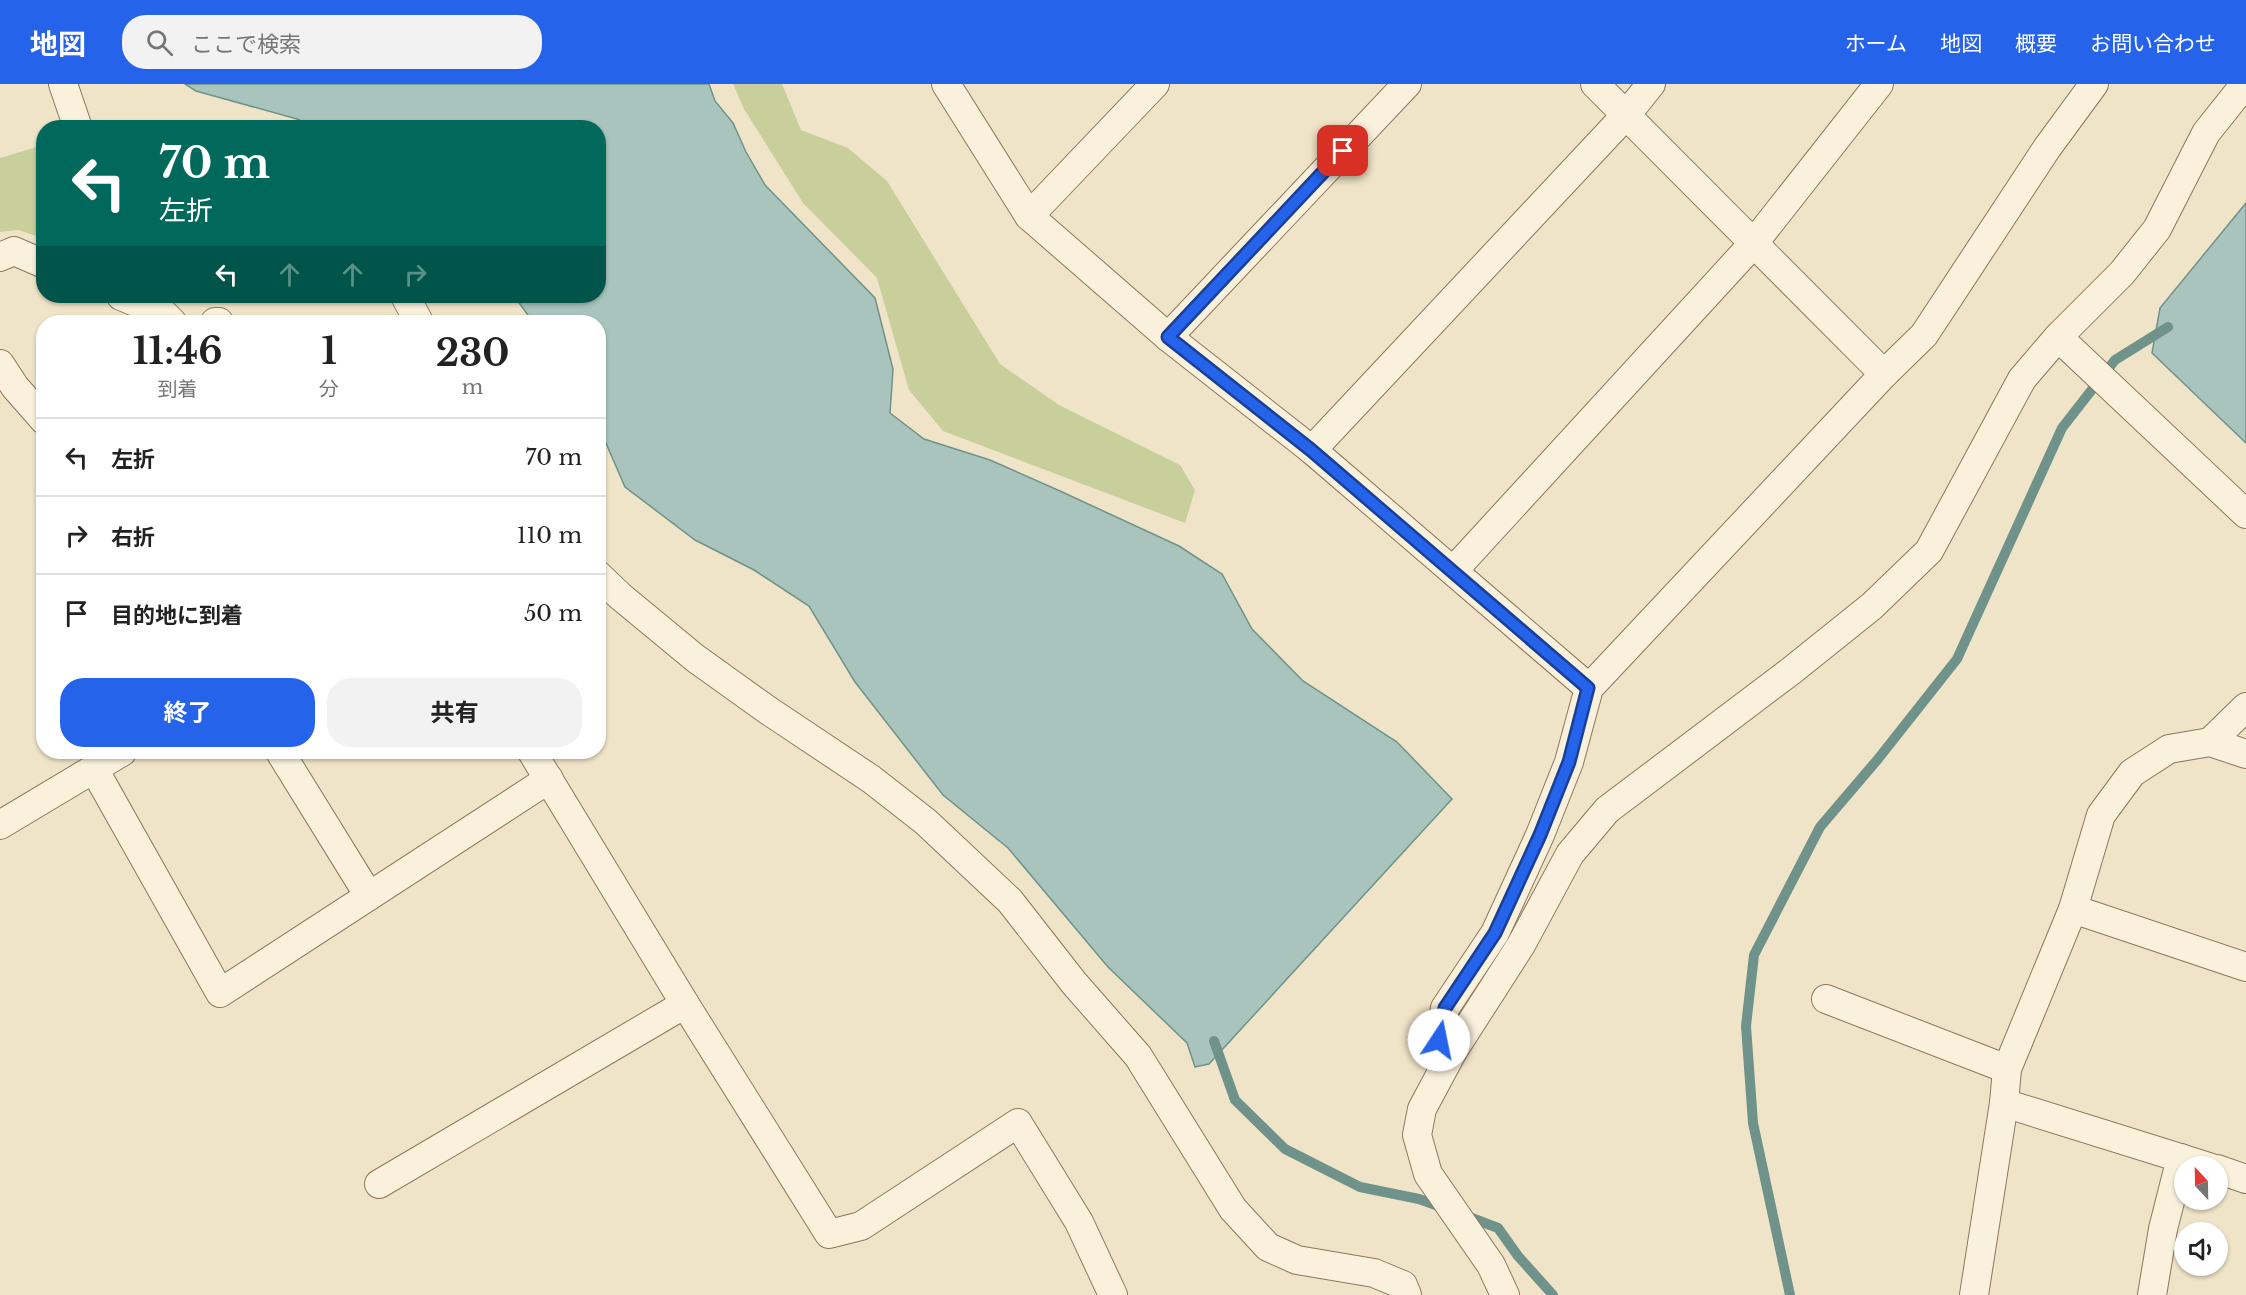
<!DOCTYPE html>
<html lang="ja">
<head>
<meta charset="utf-8">
<style>
  body { margin:0; font-family:"Libre Baskerville","Noto Sans JP",serif; background:#f2f2f2; color:#222; height:100vh; display:flex; flex-direction:column; font-size:22px; white-space:nowrap }
  * { box-sizing:border-box; margin:0 }
  p { font-size:20px; color:#767676 }
  .icon { flex:none; width:33px; height:33px; fill:none; stroke:currentColor; stroke-width:2; stroke-linecap:round; stroke-linejoin:round }
  .map { position:relative; flex:1; overflow:hidden }
  .details { position:absolute; left:36px; top:231px; width:570px; height:444px; display:flex; flex-direction:column; background:#fff; border-radius:24px; box-shadow:0 2px 4px #0004 }
  .details>* { flex:none }
  .top-card { position:absolute; left:36px; top:36px; width:570px; height:183px; border-radius:24px; box-shadow:0 2px 4px #0004; background:#00695c; color:#fff; overflow:hidden }
  .needle { width:39px; rotate:338deg }
  .fabs { position:absolute; left:2174px; top:1072px; display:grid; gap:12px }
  .fabs a { display:grid; place-items:center; width:54px; height:54px; border-radius:50%; background:#fff; box-shadow:0 2px 4px #0004; font-size:30px }
  .pin { position:absolute; display:grid; place-items:center; width:51px; height:51px; color:#fff; margin:-26px; border-radius:12px; box-shadow:0 3px 9px #0006 }
  .me { position:absolute; width:66px; margin:-33px; rotate:11deg; stroke-linejoin:round; filter:drop-shadow(0 0 4px #0008) }
  .turn { display:flex; align-items:center; gap:21px; height:126px; padding:0 24px; font-size:27px }
  .turn .icon { width:78px; height:78px; stroke-width:2.5 }
  .turn b { display:block; font-size:42px; line-height:51px }
  .lanes { display:flex; align-items:center; height:57px; padding:0 24px; background:#0003; justify-content:center; gap:30px; direction:ltr }
  .lanes .off { opacity:.35 }
  .eta { display:flex; justify-content:space-evenly; align-items:center; height:102px; text-align:center }
  .eta b { font-size:36px; font-weight:700; line-height:42px }
  .action { display:flex; gap:12px; margin-top:auto; padding:12px 24px }
  .action a { flex:1; height:69px; border-radius:24px; background:#2563eb; color:#fff; font-size:24px; font-weight:700; line-height:69px; text-align:center }
  .action a+a { background:#f2f2f2; color:#222 }
  ul { padding:0; list-style:none }
  li { display:flex; align-items:center; gap:18px; height:78px; padding:0 24px; border-top:2px solid #e0e0e0 }
  li div { flex:1 }
  li b { display:block; font-size:22px }
  li em { font-style:normal }
  header { display:flex; align-items:center; gap:36px; box-sizing:border-box; height:84px; padding:0 30px; background:#2563eb; color:#fff }
  header strong { font-size:28px }
  nav { display:flex; gap:33px; margin-inline-start:auto; font-size:21px }
  .search { width:420px; height:54px; background:#f2f2f2; display:flex; align-items:center; gap:15px; box-sizing:border-box; padding:0 21px; border-radius:24px; color:#767676; font-size:22px }
  .map>svg:first-child { display:block }
  .green { fill:#c9cf9b }
  .water { fill:#a9c4bc; stroke:#6f938a; stroke-width:1.5 }
  .lines { fill:none; stroke-linecap:round; stroke-linejoin:round }
  .stream { stroke:#6f938a; stroke-width:10 }
  .street-casing { stroke:#8d765c; stroke-width:30 }
  .street { stroke:#faf1dc; stroke-width:28 }
  .route-casing { stroke:#184099; stroke-width:15 }
  .route { stroke:#2563eb; stroke-width:10 }
</style>
</head>
<body>
<header>
<strong>地図</strong>
<div class="search"><svg class="icon" aria-label="search" viewBox="0 0 24 24"><circle cx="10" cy="10" r="6"/><path d="M15 15l6 6"/></svg>ここで検索</div>
<nav><a>ホーム</a><a>地図</a><a>概要</a><a>お問い合わせ</a></nav>
</header>
<div class="map">
<svg width="2246" height="1211" viewBox="0 0 2246 1211">
  <rect width="100%" height="100%" fill="#f0e4c8"/>
  <g class="green">
    <polygon points="733,0 782,0 801,46 848,64 887,97 1000,280 1059,321 1180,381 1195,406 1185,439 943,347 909,306 877,194 803,119 744,25"/>
    <polygon points="43,61 43,154 18,146 0,148 0,74"/>
  </g>
  <g class="water">
    <polygon points="185,0 709,0 715,17 733,39 746,68 765,101 875,214 893,285 890,329 924,355 990,376 1060,407 1179,462 1222,490 1252,545 1303,597 1397,658 1452,715 1209,980 1195,983 1187,959 1108,883 1008,764 943,711 855,598 809,522 754,486 695,456 625,403 599,343 598,238 533,238 514,212 598,212 598,44 315,43 297,35 196,7"/>
    <polygon points="2246,119 2246,359 2152,269 2160,224"/>
  </g>
  <g class="lines">
    <g class="stream">
      <polyline points="1214,957 1235,1016 1285,1065 1360,1103 1419,1115 1444,1124"/>
      <polyline points="1464,1131 1498,1144 1518,1172 1553,1211"/>
      <polyline points="1790,1211 1753,1039 1746,942 1754,871 1820,743 1878,675 1957,575 2062,344 2115,276 2168,243"/>
    </g>
    <g class="street-casing">
      <g id="street">
        <polyline points="63,0 78,44"/>
        <polyline points="946,0 1029,132 1168,253 1312,366 1589,604"/>
        <polyline points="1595,0 1884,290"/>
        <polyline points="1029,132 1155,0"/>
        <polyline points="0,173 14,167 44,180"/>
        <polyline points="121,212 164,230 172,238"/>
        <polyline points="405,212 419,238"/>
        <polyline points="215,238 219,238"/>
        <polyline points="1168,253 1407,0"/>
        <polyline points="2058,253 2122,189 2157,145 2206,49 2245,0"/>
        <polyline points="0,280 15,303 44,336"/>
        <polyline points="1312,366 1627,30 1651,0"/>
        <polyline points="1453,487 1753,160 1879,0"/>
        <polyline points="598,491 620,512 695,574 769,627 871,695 926,738 1010,817 1074,899 1138,972 1233,1125 1268,1163 1297,1176 1374,1189 1403,1201 1407,1211"/>
        <polyline points="2210,658 2246,623"/>
        <polyline points="280,668 369,812"/>
        <polyline points="532,668 685,920 829,1150 861,1142 1018,1039 1079,1138 1113,1211"/>
        <polyline points="94,685 220,909 549,695"/>
        <polyline points="0,741 122,668"/>
        <polyline points="2073,825 2246,883"/>
        <polyline points="1826,915 2007,985"/>
        <polyline points="1453,967 1439,956 1445,924 1495,849 1540,751 1569,678 1589,604 1884,290 1924,251 2047,64 2094,0"/>
        <polyline points="2004,1019 2209,1083"/>
        <polyline points="2217,1085 2246,1095"/>
        <polyline points="379,1100 685,920"/>
        <polyline points="1505,1211 1491,1181 1428,1090 1417,1051 1422,1025 1453,967 1521,861 1570,770 1607,726 1791,587 1872,522 1929,467 2022,295 2058,253 2246,430"/>
        <polyline points="1974,1211 2004,1019 2007,985 2073,825 2101,731 2132,689 2169,665 2210,658 2246,670"/>
        <polyline points="2152,1211 2163,1145 2181,1074"/>
      </g>
    </g>
    <use href="#street" class="street"/>
  </g>
  <g class="lines">
    <g class="route-casing">
      <polyline id="route" points="1343,67 1168,253 1311,366 1588,604 1569,678 1540,751 1495,849 1445,924 1439,956"/>
    </g>
    <use href="#route" class="route"/>
  </g>
</svg>
<div class="fabs">
<a><svg class="needle" viewBox="-14 -14 28 28"><path d="M0-13l5 13h-10z" fill="#e53935"/><path d="M0 13l5-13h-10z" fill="#767676"/></svg></a>
<a><svg class="icon" aria-label="sound" viewBox="0 0 24 24"><path d="M4 9h4l5-4v14l-5-4H4zM17 9q2 3 0 6"/></svg></a>
</div>
<div class="pin" style="left:1343px;top:67px;background:#d93025"><svg class="icon" aria-label="arrive" viewBox="0 0 24 24"><path d="M6 21V4h12l-3 4 3 4H6"/></svg></div>
<svg class="me" style="left:1439px;top:956px" viewBox="-20 -20 40 40"><circle r="19" fill="#fff"/><path d="M0-13L10 11 0 6-10 11z" fill="#2563eb"/></svg>
<div class="top-card">
<div class="turn"><svg class="icon" aria-label="left" viewBox="0 0 24 24"><path d="M17 20v-9H6M10 6l-5 5 5 5"/></svg><div><b>70 m</b>左折</div></div>
<div class="lanes"><svg class="icon" aria-label="left" viewBox="0 0 24 24"><path d="M17 20v-9H6M10 6l-5 5 5 5"/></svg><svg class="icon off" aria-label="ahead" viewBox="0 0 24 24"><path d="M12 20V5M6 11l6-6 6 6"/></svg><svg class="icon off" aria-label="ahead" viewBox="0 0 24 24"><path d="M12 20V5M6 11l6-6 6 6"/></svg><svg class="icon off" aria-label="right" viewBox="0 0 24 24"><path d="M7 20v-9h11M14 6l5 5-5 5"/></svg></div>
</div>
<section class="details">
<div class="eta">
<div><b>11:46</b><p>到着</p></div>
<div><b>1</b><p>分</p></div>
<div><b>230</b><p>m</p></div>
</div>
<ul>
<li><svg class="icon" aria-label="left" viewBox="0 0 24 24"><path d="M17 20v-9H6M10 6l-5 5 5 5"/></svg><div><b>左折</b></div><em>70 m</em></li>
<li><svg class="icon" aria-label="right" viewBox="0 0 24 24"><path d="M7 20v-9h11M14 6l5 5-5 5"/></svg><div><b>右折</b></div><em>110 m</em></li>
<li><svg class="icon" aria-label="arrive" viewBox="0 0 24 24"><path d="M6 21V4h12l-3 4 3 4H6"/></svg><div><b>目的地に到着</b></div><em>50 m</em></li>
</ul>
<div class="action"><a>終了</a><a>共有</a></div>
</section>
</div>
</body>
</html>
